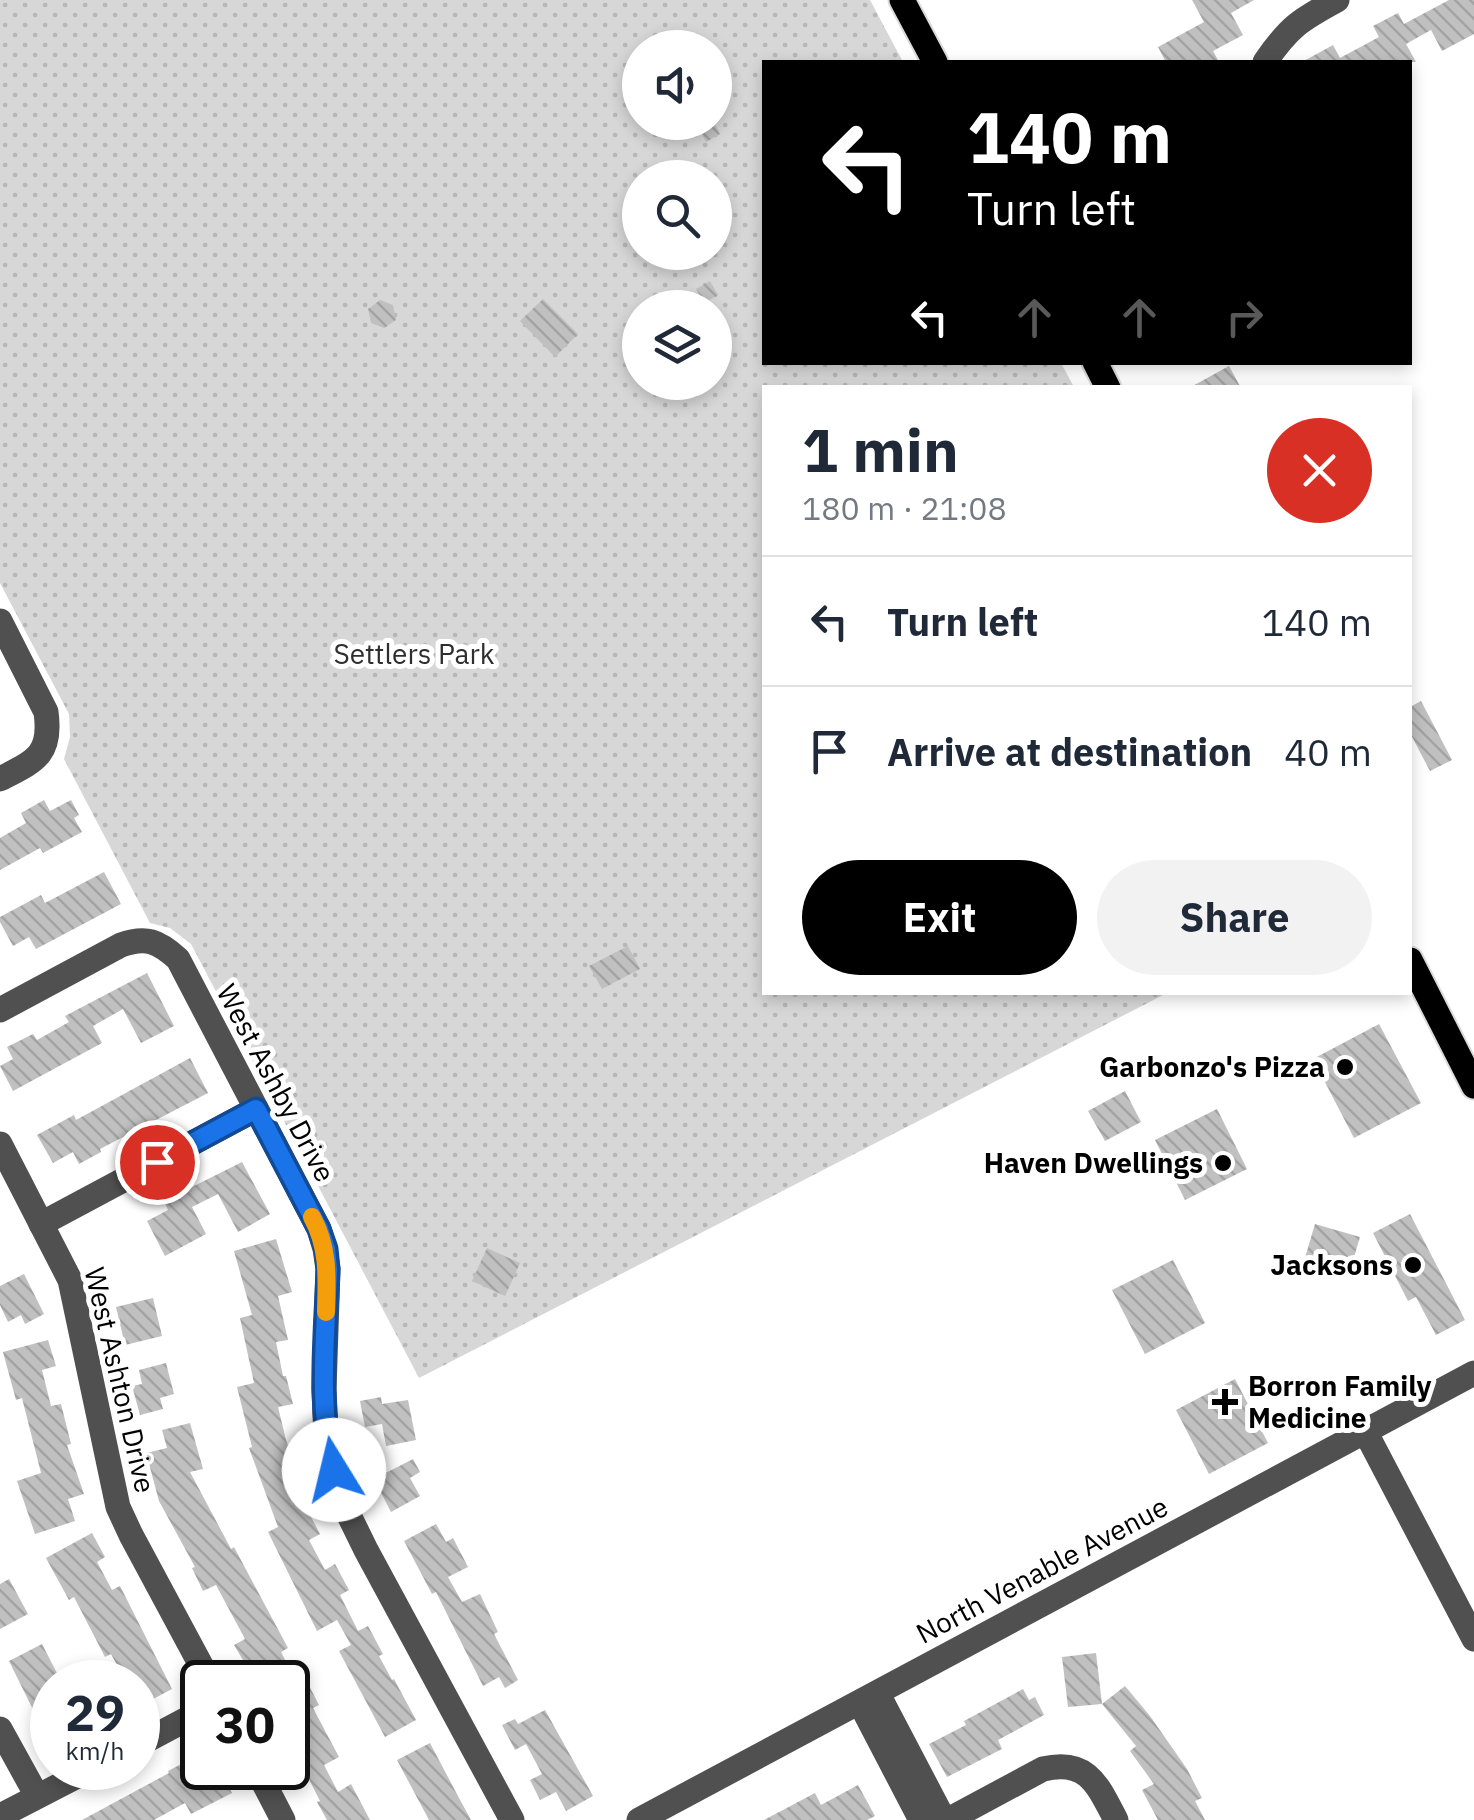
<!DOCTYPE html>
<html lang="en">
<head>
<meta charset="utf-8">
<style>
  body { margin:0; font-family:"IBM Plex Sans",sans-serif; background:#f2f2f3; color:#1f2937; height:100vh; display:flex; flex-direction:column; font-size:38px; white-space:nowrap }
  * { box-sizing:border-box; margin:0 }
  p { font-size:32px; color:#747a83 }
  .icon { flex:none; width:55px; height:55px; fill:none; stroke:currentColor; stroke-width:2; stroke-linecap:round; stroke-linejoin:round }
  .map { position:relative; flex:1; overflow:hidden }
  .drawer { position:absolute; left:762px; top:385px; width:650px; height:610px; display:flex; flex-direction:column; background:#fff; border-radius:0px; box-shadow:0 5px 15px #0003 }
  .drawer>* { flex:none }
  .guide { position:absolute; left:762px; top:60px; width:650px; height:305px; border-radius:0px; box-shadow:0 5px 15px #0003; background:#000; color:#fff; overflow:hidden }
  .tools { position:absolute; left:622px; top:30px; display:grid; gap:20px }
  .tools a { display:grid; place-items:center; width:110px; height:110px; border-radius:50%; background:#fff; box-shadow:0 5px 15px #0003; font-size:50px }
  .speed { position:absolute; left:30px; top:1660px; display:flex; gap:20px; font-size:50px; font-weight:700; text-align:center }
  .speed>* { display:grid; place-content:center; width:130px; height:130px; border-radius:50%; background:#fff; box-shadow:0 5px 15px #0003; line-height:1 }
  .speed small { font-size:25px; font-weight:400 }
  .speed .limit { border:5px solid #111; border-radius:15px; background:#fff; color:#111 }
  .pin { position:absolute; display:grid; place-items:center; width:85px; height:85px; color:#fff; margin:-42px; border:5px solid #fff; border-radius:50%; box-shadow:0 2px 10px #0007 }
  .me { position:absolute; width:110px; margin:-55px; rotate:351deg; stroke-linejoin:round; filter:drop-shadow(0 0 8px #0008) }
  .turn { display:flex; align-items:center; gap:35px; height:210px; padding:0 40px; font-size:45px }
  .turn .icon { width:130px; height:130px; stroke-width:2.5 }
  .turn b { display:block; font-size:70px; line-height:85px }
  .lanes { display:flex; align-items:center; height:95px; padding:0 40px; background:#0003; justify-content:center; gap:50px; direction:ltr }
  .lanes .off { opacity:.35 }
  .round { display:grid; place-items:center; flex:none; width:105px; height:105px; border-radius:52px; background:#f2f2f3 }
  .head { display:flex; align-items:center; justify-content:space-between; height:170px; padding:0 40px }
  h1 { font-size:60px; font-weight:700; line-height:75px }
  .primary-button { display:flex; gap:20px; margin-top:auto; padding:20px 40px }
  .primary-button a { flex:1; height:115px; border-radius:60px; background:#000; color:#fff; font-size:40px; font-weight:700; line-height:115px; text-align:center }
  .primary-button a+a { background:#f2f2f3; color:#1f2937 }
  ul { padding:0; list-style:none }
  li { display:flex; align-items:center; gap:30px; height:130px; padding:0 40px; border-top:2px solid #e0e1e3 }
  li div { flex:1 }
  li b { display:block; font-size:38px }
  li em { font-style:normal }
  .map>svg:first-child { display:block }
  .park { fill:url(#park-dots); fill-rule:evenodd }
  .building { fill:url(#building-back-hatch) }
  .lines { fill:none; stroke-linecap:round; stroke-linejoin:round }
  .major-casing { stroke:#dbdbdb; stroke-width:29 }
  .minor { stroke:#505050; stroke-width:25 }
  .major { stroke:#000; stroke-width:25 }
  .route-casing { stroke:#114b97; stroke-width:25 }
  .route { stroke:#1a73e8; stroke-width:18 }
  .slow { stroke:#f59e0b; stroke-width:18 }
  .poi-dot { fill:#000; stroke:#fff; stroke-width:4 }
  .labels { text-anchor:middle; stroke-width:10; stroke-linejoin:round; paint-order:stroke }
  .park-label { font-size:28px; fill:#2e2e2e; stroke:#fff }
  .poi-label { font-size:28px; font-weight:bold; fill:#000; stroke:#fff; text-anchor:end }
  .street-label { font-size:28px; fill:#000; stroke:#fff }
</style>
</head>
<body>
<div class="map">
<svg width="1474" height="1820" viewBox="0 0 1474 1820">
  <defs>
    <pattern id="park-dots" width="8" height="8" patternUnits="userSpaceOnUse" patternTransform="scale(2.5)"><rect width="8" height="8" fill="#d7d7d7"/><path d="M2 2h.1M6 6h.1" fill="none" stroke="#b7b7b7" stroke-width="1.8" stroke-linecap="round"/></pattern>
    <pattern id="building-back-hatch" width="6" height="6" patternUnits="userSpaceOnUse" patternTransform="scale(2.5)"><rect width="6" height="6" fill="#c0c0c0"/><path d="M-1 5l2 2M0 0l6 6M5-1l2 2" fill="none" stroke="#a3a3a3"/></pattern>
  </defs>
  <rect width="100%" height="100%" fill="#fff"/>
  <path class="park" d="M0,0H870L903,62H765V362L1061,363L1074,387L765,388V992L1167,993L419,1378L191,944L170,928L150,923L64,759L70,737L69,714L0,583ZM640,48H715V122H640ZM640,178H715V252H640ZM640,308H715V382H640Z"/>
  <g class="building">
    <polygon points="1192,0 1254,0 1231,13 1243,35 1213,51 1219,62 1166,62 1158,47 1204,22"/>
    <polygon points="1449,0 1474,0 1474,34 1442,51 1431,30 1406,44 1416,62 1302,62 1333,45 1340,58 1379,37 1373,26 1398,13 1404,24"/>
    <polygon points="708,122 714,122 720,134 706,142 699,128"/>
    <polygon points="710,281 718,295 704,303 696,289"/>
    <polygon points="543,299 578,334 555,357 520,321"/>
    <polygon points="380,300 393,305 396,320 384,328 371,323 368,309"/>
    <polygon points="1229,366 1241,388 1189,388"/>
    <polygon points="1421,701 1452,760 1430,771 1410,733 1410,707"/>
    <polygon points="44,800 50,811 71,800 79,815 74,818 82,832 43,853 40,848 0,870 0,838 26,823 21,813"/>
    <polygon points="104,872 121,904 36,949 29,937 13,946 0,922 0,917 41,895 45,903"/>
    <polygon points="628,946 640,969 602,989 589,966"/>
    <polygon points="147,973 174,1026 141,1043 123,1009 93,1026 102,1043 13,1091 0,1066 13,1059 7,1047 33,1034 37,1040 69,1022 65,1016"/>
    <polygon points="1379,1024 1421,1103 1354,1138 1313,1059"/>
    <polygon points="190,1058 208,1093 100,1149 101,1152 79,1164 73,1152 53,1163 37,1135 74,1115 76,1120"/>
    <polygon points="1125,1091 1141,1122 1105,1141 1088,1111"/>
    <polygon points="1217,1109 1247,1169 1185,1200 1155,1140"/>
    <polygon points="242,1162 270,1214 238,1232 218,1194 192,1207 206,1234 165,1256 147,1221 168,1210 164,1201"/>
    <polygon points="1410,1214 1465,1320 1436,1335 1416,1297 1408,1301 1373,1233"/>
    <polygon points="1315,1224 1360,1237 1349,1274 1304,1261"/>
    <polygon points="276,1239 292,1292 278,1296 288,1340 276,1342 283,1376 286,1376 293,1404 278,1407 286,1440 305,1492 299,1494 320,1534 309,1540 325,1570 335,1564 349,1590 340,1595 358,1631 368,1626 383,1654 379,1656 392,1680 394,1679 416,1720 385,1737 339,1651 351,1645 337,1620 317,1631 268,1532 278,1527 249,1448 252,1447 237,1387 254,1383 240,1318 252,1315 234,1251"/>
    <polygon points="487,1248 520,1263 505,1296 472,1281"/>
    <polygon points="1173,1260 1205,1323 1145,1354 1112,1290"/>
    <polygon points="24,1274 44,1314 25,1324 21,1315 8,1322 0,1305 0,1286"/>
    <polygon points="153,1298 162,1336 125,1345 116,1307"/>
    <polygon points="48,1340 56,1366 42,1370 51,1406 61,1404 71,1444 67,1445 84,1494 68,1499 75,1521 35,1534 17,1481 41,1473 22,1398 16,1400 3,1352"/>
    <polygon points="166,1363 174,1394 160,1398 163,1409 140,1415 132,1386 142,1384 139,1370"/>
    <polygon points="1235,1379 1268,1443 1209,1474 1176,1410"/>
    <polygon points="381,1397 382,1404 408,1400 416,1440 386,1446 382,1424 365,1427 360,1401"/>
    <polygon points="190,1423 203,1469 190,1472 231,1549 234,1547 288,1648 281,1652 294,1677 302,1672 319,1705 313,1708 339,1757 324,1765 338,1792 351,1784 370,1820 327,1820 317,1802 320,1801 288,1738 288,1682 256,1682 234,1645 245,1639 216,1585 203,1591 192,1568 195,1567 159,1501 146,1453 167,1448 162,1430"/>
    <polygon points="413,1459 420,1472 410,1478 420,1496 391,1512 374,1479"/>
    <polygon points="436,1524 446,1542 453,1538 468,1567 448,1577 462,1602 480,1594 498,1632 494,1634 518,1680 505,1688 499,1677 483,1686 436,1592 432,1594 404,1541"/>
    <polygon points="92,1533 105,1557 97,1562 112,1590 120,1586 172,1689 138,1707 138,1682 126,1682 111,1654 105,1657 74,1597 69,1600 46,1558"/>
    <polygon points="9,1579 28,1614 0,1629 0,1584"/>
    <polygon points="42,1644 60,1679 52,1682 52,1748 9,1661"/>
    <polygon points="1096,1653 1102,1704 1068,1707 1062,1657"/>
    <polygon points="1125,1686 1150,1716 1187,1769 1202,1798 1195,1801 1205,1820 1158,1820 1142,1790 1154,1784 1130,1751 1136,1746 1102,1704"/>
    <polygon points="1023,1689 1029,1700 1035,1697 1044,1715 998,1740 1002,1749 947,1777 929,1744 966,1725 964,1721"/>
    <polygon points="545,1710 593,1796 566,1811 556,1792 540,1800 530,1780 542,1774 526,1744 515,1750 502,1725 515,1719 518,1724"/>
    <polygon points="430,1743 459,1798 471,1820 429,1820 397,1760"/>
    <polygon points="193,1758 199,1768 218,1768 232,1793 191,1814 185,1803 154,1820 82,1820 169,1773 168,1771"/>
    <polygon points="858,1785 875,1816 867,1820 764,1820 815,1793 821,1805"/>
  </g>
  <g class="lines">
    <g class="major-casing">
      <g id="major">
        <polyline points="902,0 935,62"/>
        <polyline points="1095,362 1108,388"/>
        <polyline points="1410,960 1474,1086"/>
      </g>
    </g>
    <g class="minor">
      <path d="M1265,62C1289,27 1300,20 1337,0"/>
      <path d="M0,621L46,712C52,755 35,761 0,779"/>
      <path d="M0,1010L121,945C146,936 158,941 178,959L319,1229L325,1249L328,1269L324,1389L326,1441L341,1499L366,1550L512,1820"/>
      <polyline points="0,1144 70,1280 118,1507 131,1535 210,1682"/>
      <polyline points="41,1224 256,1109"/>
      <polyline points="1365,1431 1474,1639"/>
      <polyline points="878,1694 944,1820"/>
      <polyline points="860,1703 921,1820"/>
      <polyline points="0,1729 37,1796"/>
      <polyline points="138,1745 202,1711"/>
      <polyline points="256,1768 283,1820"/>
      <polyline points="0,1816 93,1768"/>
      <polyline points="639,1820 1474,1373"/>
      <path d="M948,1820L1043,1769C1088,1758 1098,1786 1116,1820"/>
    </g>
    <use href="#major" class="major"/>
  </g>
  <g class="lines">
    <g class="route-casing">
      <path id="route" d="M157,1162L256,1109L319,1229L326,1249L328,1269C326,1335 317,1405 334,1470"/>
    </g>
    <use href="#route" class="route"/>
    <path class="slow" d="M312,1217C329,1248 327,1278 326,1312"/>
  </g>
  <g class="poi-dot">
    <circle cx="1345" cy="1067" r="10"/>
    <circle cx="1223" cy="1163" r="10"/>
    <circle cx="1413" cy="1265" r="10"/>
    <path d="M1220 1387h10v10h10v10h-10v10h-10v-10h-10v-10h10z"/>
  </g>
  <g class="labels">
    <g class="park-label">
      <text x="414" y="664">Settlers Park</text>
    </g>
    <g class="poi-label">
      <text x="1325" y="1077">Garbonzo's Pizza</text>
      <text x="1203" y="1173">Haven Dwellings</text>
      <text x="1393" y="1275">Jacksons</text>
      <text x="1248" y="1396" text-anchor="start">Borron Family<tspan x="1248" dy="32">Medicine</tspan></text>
    </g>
    <g class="street-label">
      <text transform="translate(276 1083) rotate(62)" y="10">West Ashby Drive</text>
      <text transform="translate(120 1380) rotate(77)" y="10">West Ashton Drive</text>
      <text transform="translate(1042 1570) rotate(-28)" y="10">North Venable Avenue</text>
    </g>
  </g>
</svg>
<div class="tools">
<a><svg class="icon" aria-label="sound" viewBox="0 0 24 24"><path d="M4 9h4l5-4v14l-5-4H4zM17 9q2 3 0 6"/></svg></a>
<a><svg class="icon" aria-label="search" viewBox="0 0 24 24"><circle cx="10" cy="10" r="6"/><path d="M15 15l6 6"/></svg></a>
<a><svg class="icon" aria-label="layers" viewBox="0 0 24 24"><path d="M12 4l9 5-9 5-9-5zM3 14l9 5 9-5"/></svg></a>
</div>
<div class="speed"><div>29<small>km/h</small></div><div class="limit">30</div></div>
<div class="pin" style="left:157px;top:1162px;background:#d93025"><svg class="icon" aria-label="arrive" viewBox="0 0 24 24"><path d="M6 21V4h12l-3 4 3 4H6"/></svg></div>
<svg class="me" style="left:334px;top:1470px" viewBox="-20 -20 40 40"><circle r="19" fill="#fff"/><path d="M0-13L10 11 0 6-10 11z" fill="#1a73e8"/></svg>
<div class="guide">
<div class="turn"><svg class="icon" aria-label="left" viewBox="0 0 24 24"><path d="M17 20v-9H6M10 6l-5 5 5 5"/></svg><div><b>140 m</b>Turn left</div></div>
<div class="lanes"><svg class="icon" aria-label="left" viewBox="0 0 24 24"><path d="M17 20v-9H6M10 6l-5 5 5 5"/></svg><svg class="icon off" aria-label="ahead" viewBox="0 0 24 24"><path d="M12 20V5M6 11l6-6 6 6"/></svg><svg class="icon off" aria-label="ahead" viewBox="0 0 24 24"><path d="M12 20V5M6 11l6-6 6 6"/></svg><svg class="icon off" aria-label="right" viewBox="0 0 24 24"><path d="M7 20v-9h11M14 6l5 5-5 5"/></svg></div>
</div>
<section class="drawer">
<div class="head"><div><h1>1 min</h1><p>180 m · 21:08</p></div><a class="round" style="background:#d93025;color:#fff"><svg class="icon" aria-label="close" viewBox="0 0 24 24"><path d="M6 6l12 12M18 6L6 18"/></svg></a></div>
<ul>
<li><svg class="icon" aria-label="left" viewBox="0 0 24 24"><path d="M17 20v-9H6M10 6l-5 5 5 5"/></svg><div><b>Turn left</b></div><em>140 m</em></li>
<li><svg class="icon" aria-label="arrive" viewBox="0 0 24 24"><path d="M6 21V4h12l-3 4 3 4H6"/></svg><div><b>Arrive at destination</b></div><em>40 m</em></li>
</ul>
<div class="primary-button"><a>Exit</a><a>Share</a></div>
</section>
</div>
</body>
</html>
